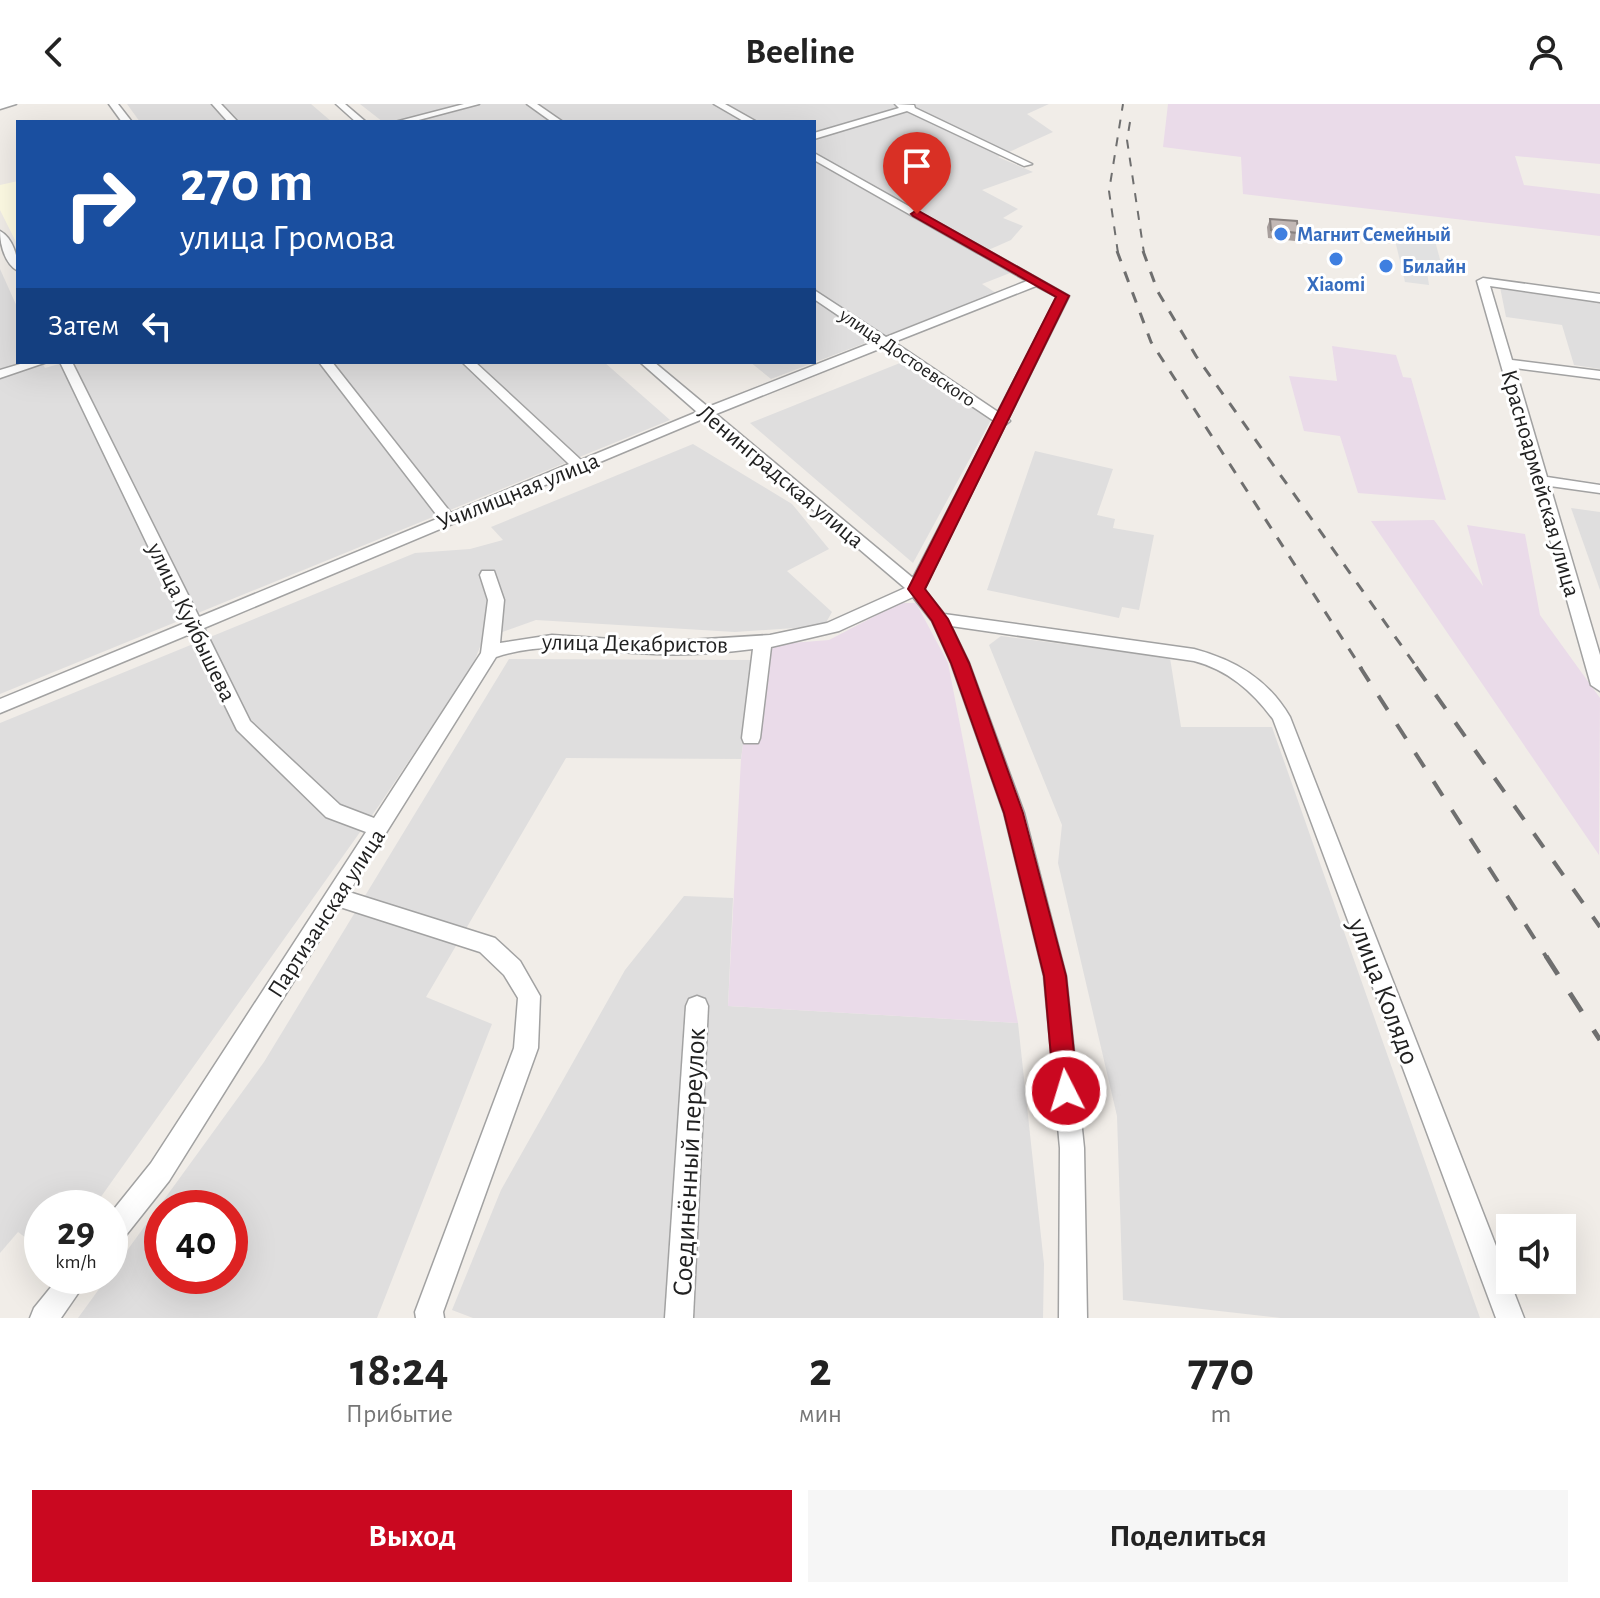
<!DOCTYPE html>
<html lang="ru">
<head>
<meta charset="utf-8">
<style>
  body { margin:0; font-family:"Alegreya Sans",sans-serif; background:#f6f6f6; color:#222; height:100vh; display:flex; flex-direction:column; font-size:30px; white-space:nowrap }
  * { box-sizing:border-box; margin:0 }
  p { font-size:26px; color:#767676 }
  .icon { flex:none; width:44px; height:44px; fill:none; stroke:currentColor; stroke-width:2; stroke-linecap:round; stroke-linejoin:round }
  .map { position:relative; height:1214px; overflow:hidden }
  .drawer { display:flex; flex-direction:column; background:#fff; flex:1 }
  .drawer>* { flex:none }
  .top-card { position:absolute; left:16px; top:16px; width:800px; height:244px; border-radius:0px; box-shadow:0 8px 32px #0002; background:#1a4fa0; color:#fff; overflow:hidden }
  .controls { position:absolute; left:1496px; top:1110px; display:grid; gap:16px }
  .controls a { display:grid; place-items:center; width:80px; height:80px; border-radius:0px; background:#fff; box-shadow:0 8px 32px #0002; font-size:40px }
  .speed { position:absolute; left:24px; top:1086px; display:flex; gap:16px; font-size:40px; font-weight:700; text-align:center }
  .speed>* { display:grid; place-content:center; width:104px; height:104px; border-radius:50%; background:#fff; box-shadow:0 8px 32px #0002; line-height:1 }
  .speed small { font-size:20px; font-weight:400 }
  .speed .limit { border:12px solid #d22; background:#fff; color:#111 }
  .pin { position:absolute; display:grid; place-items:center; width:68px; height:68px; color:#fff; margin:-82px -34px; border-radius:50% 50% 50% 0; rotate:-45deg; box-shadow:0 0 8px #0007 }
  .pin .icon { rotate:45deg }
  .me { position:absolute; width:88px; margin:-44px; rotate:355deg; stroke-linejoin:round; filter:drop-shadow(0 0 6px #0008) }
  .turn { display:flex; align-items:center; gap:28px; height:168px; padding:0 32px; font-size:36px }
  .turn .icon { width:104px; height:104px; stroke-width:2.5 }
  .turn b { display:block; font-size:56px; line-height:68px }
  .then { display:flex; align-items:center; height:76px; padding:0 32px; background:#0003; gap:16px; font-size:30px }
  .eta { display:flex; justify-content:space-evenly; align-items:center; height:136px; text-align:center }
  .eta b { font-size:48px; font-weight:700; line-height:56px }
  .primary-button { display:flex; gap:16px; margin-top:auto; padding:16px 32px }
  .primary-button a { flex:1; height:92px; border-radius:0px; background:#ca0820; color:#fff; font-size:32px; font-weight:700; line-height:92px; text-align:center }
  .primary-button a+a { background:#f6f6f6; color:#222 }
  header { display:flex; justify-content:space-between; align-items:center; height:104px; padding:0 32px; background:#fff; font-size:36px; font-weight:700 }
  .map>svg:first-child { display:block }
  .residential { fill:#dfdede; fill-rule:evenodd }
  .industrial { fill:#eadbe9 }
  .education { fill:#fefbe4 }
  .parking { fill:#e1e1e1 }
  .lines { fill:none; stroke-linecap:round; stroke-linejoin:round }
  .minor-casing { stroke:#a2a2a2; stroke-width:3 }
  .minor { fill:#fff; fill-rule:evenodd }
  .rail-far3 { stroke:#6f6f6f; stroke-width:2; stroke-dasharray:9 9; stroke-linecap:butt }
  .rail-far2 { stroke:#6f6f6f; stroke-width:3; stroke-dasharray:11 11; stroke-linecap:butt }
  .rail-far1 { stroke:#6f6f6f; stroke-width:4; stroke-dasharray:17 17; stroke-linecap:butt }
  .rail { stroke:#6f6f6f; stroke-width:5; stroke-dasharray:22 22; stroke-linecap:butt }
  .wall { fill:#a79e9c }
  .building { fill:#c2b8b5; stroke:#88817f; stroke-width:2 }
  .route { fill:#ca0820; stroke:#830515; stroke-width:2 }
  .shop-dot { fill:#3f7fe0; stroke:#fff; stroke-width:3 }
  .labels { text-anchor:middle; stroke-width:6; stroke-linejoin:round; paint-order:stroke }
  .far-shop-label { font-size:20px; font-weight:bold; fill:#366cbe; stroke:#fff; text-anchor:start }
  .far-street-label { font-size:20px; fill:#212121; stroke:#fff }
  .street-label { font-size:24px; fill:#212121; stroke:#fff }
  .near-street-label { font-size:28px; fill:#212121; stroke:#fff }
</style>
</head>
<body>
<header><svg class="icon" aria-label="back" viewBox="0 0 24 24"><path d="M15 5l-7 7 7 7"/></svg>Beeline<svg class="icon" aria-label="person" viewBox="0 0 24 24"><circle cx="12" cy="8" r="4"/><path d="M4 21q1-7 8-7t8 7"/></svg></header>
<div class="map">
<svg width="1600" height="1214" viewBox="0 0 1600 1214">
  <rect width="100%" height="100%" fill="#f1ede8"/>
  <g class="residential">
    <polygon points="127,0 311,0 332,18 140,18"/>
    <polygon points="360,0 1049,0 1027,10 1053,28 998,53 1033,68 982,86 1018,105 1003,114 1023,122 1011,136 977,151 1010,169 982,180 996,189 771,275 750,258 814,258 814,18 383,18"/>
    <polygon points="0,165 18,205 18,258 42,258 45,264 66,258 604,258 670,316 0,590"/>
    <polygon points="1500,183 1600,198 1600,265 1574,261 1562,221 1506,213"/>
    <polygon points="900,259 992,314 913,459 750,319"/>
    <polygon points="693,340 792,400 829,445 787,467 832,508 824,522 735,528 536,516 483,535 473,561 380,700 93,1104 42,1104 42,1146 18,1128 0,1149 0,619 415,449 470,445 503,436 491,423"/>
    <polygon points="1035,347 1113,365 1097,411 1115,415 1113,424 1154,431 1139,506 1122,503 1119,514 987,486"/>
    <polygon points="1571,404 1600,408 1600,486"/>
    <polygon points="1001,532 1170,554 1181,623 1272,623 1480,1214 1281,1214 1123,1196 1117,1012 1058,759 1062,721 989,541"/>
    <path d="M509,555L755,556L741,655L566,654L426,893L492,920L377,1214H78L264,958ZM162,1104H230V1172H162Z"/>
    <polygon points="684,792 733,794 728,902 1018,919 1044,1160 1043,1214 473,1214 452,1206 501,1086 625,866"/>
  </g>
  <g class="industrial">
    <polygon points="1168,0 1600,0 1600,60 1515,52 1524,81 1600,90 1600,132 1243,90 1241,53 1163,43"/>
    <polygon points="1332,242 1396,251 1403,273 1411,274 1446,396 1358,389 1340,332 1304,327 1289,272 1337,277"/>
    <polygon points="1434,416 1483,482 1467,421 1525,430 1540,511 1600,594 1599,751 1371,417"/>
    <polygon points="900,499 916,499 948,559 1018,919 728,902 741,655 755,556 766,541 829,536"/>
  </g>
  <polygon class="education" points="18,77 18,142 0,106 0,81"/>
  <polygon class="parking" points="1394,132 1435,137 1444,170 1427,168 1429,181 1405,178"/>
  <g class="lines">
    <g class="minor-casing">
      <g id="minor">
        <polygon points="0,0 16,0 0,5"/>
        <polygon points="109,0 118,0 132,18 122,18"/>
        <polygon points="212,0 221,0 238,18 228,18"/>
        <polygon points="336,0 345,0 366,18 356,18"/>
        <polygon points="464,0 479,0 411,18 395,18"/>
        <polygon points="527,0 537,0 563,18 552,18"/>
        <polygon points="714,0 725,0 757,18 745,18"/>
        <polygon points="895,0 914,1 915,4 1032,60 1024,62 907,7 814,35 814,29 899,4"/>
        <path d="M814,49L1069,192L1008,315L1010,317L1005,321L924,485L944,510L1194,545C1235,556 1268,575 1290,613L1524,1214H1496L1273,615C1252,587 1228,566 1194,557L951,522L969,559L1024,709L1066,872L1084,1044L1087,1214H1059L1060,1044L1044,872L1004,709L951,559L932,517L913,493L839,527L771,543L760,634L758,639H744L742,634L753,545C715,550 675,552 636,549C588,546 543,537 496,553L349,788L495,834L520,857L540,892L538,944L443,1208L444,1214H416L415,1208L514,944L518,894L504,871L480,848L340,803L169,1077L119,1140L110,1144V1110L151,1059L366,728L326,713L237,626L190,530L0,609V595L185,519L60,258H72L199,513L439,414L319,258H332L451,409L569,360L462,258H475L581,356L697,308L640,258H654L708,303L876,237L814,195V186L886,233L1027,177L814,56ZM1036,182L1057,193L998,308L894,238ZM884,243L994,317L913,474L716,310ZM705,314L905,484L827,519L770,531L658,538L552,531L500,539L504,496L494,467H482L480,471L488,496L481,549L374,714L340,701L250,617L204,524Z"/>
        <path d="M0,127C13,134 18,153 18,167C5,160 0,141 0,127Z"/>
        <polygon points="1483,174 1600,190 1600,198 1490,182 1512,256 1600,267 1600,275 1515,264 1547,373 1600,381 1600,389 1550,382 1600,551 1600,587 1591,581 1534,379 1531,376 1533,373 1477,177"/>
        <polygon points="27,258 47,258 0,274 0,266"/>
        <polygon points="697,892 705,895 708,902 693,1214 665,1214 686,902 689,895"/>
        <polygon points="60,1172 90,1172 61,1214 30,1214 34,1204"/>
      </g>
    </g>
    <use href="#minor" class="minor"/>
    <g class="rail-far3">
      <polyline points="1130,18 1127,36 1144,149"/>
      <polyline points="1118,149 1109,87 1123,0"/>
    </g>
    <g class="rail-far2">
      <polyline points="1117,147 1151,238 1362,565"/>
      <polyline points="1143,147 1158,188 1196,252 1418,565"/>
    </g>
    <g class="rail-far1">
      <polyline points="1360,563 1547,854"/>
      <polyline points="1416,563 1600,823"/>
    </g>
    <polyline class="rail" points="1546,852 1600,936"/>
  </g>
  <polygon class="wall" points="1270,115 1298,129 1295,137 1268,134 1267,123"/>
  <polygon class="building" points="1270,115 1297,117 1298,129 1271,126"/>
  <polygon class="route" points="917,106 1069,192 925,485 948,515 969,559 1023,709 1066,872 1078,987 1075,995 1066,999 1058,995 1054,987 1044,872 1004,709 951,559 932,517 908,485 1056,193 913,112 911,110"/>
  <g class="shop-dot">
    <circle cx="1281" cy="130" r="8"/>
    <circle cx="1336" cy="155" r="8"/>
    <circle cx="1386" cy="162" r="8"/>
  </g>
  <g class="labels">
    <g class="far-shop-label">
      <text x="1297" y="137">Магнит Семейный</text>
      <text x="1402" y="169">Билайн</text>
      <text x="1336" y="187" text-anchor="middle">Xiaomi</text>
    </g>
    <g class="far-street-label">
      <text transform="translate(908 253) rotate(34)" y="7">улица Достоевского</text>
    </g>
    <g class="street-label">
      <text transform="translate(781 372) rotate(40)" y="8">Ленинградская улица</text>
      <text transform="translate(1541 379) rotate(74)" y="8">Красноармейская улица</text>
      <text transform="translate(518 387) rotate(-22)" y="8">Училищная улица</text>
      <text transform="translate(192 518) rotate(64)" y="8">улица Куйбышева</text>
      <text transform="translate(635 539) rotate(1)" y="8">улица Декабристов</text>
      <text transform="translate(326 809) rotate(-57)" y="8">Партизанская улица</text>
    </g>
    <g class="near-street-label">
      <text transform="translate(1385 887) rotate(69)" y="10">улица Колядо</text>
      <text transform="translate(688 1058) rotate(-87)" y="10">Соединённый переулок</text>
    </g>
  </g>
</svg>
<div class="controls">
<a><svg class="icon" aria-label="sound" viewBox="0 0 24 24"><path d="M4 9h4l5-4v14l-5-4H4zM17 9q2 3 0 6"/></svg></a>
</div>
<div class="speed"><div>29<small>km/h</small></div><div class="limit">40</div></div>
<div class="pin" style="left:917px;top:110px;background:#d93025"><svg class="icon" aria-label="arrive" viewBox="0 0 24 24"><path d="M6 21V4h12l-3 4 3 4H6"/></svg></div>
<svg class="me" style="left:1066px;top:987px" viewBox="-20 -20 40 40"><circle r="17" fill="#ca0820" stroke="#fff" stroke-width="3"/><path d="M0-11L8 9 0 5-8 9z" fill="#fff"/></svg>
<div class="top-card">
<div class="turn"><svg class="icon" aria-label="right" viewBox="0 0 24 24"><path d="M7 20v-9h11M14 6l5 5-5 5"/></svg><div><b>270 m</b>улица Громова</div></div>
<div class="then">Затем<svg class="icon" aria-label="left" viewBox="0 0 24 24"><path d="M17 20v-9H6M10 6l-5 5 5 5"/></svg></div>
</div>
</div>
<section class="drawer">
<div class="eta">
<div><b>18:24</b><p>Прибытие</p></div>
<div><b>2</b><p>мин</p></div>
<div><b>770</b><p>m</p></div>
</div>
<div class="primary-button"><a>Выход</a><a>Поделиться</a></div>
</section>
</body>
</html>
